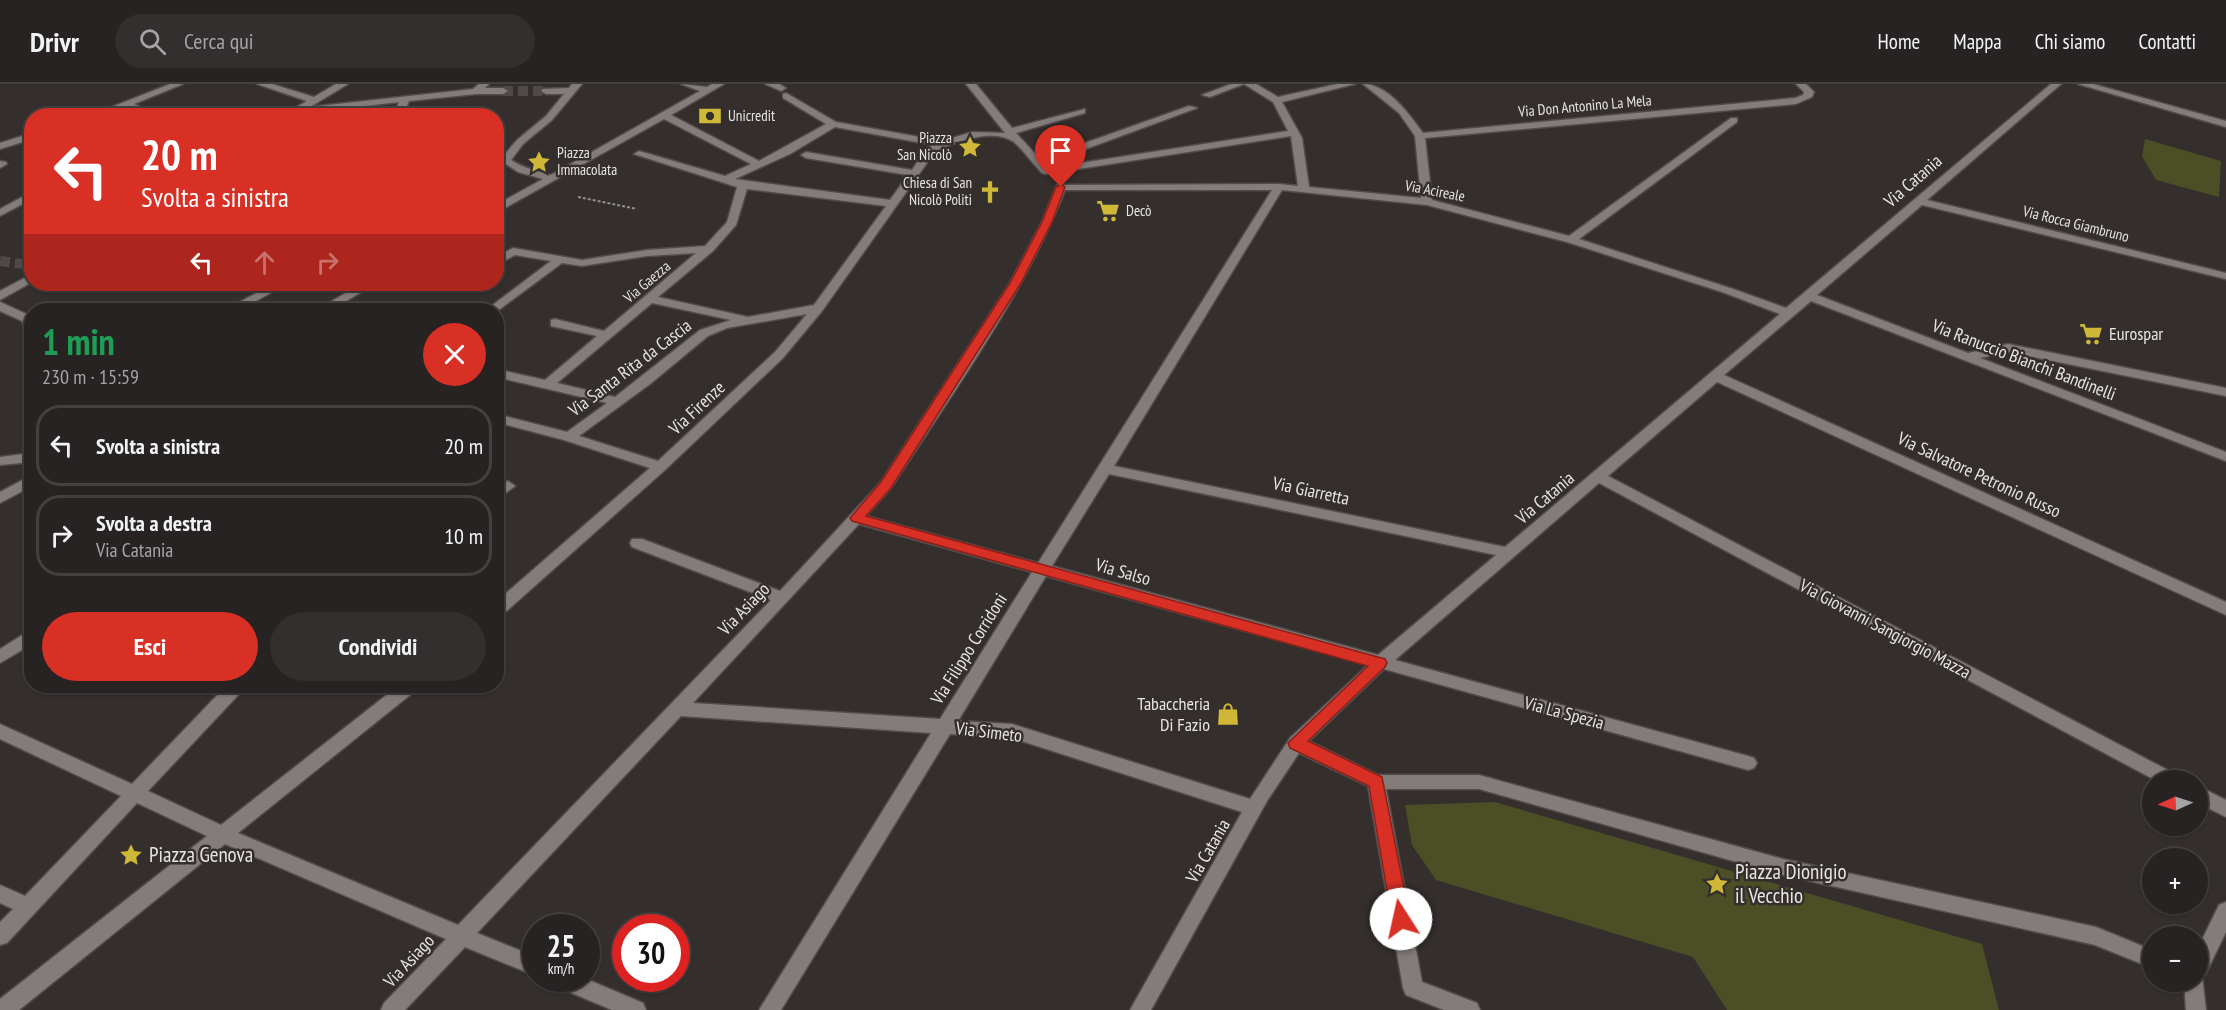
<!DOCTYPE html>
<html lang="it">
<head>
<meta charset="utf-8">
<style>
  body { margin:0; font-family:"PT Sans Narrow",sans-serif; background:#332f2f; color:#f1f3f6; height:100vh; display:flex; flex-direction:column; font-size:22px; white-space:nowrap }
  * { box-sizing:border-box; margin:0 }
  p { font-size:20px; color:#a4a4a5 }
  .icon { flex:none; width:33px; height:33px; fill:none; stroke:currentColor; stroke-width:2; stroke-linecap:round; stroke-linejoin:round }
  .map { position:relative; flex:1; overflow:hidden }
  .panel { position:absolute; left:24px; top:219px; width:480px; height:390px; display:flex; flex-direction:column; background:#272322; border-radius:24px; box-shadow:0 2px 4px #0004,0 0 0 2px #434040 }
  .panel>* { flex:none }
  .guide { position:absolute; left:24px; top:24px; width:480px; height:183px; border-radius:24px; box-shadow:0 2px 4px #0004,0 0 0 2px #434040; background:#d93025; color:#fff; overflow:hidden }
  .needle { width:39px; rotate:267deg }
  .controls { position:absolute; left:2142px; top:686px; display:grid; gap:12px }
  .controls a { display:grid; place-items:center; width:66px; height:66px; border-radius:50%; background:#272322; box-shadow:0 2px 4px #0004,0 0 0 2px #434040; font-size:30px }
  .speed { position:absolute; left:522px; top:830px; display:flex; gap:12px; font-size:30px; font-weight:700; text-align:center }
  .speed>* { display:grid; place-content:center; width:78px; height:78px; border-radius:50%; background:#272322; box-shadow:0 2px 4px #0004,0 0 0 2px #434040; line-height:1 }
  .speed small { font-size:15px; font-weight:400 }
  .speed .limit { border:9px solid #d22; background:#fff; color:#111 }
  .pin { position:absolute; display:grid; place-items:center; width:51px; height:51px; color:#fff; margin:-62px -26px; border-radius:50% 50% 50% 0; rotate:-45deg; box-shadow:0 0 6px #0007 }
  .pin .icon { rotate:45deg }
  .me { position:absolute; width:66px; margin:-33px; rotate:350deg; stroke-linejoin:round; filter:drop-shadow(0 0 4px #0008) }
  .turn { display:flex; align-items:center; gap:21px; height:126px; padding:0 18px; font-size:27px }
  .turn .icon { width:78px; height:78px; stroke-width:2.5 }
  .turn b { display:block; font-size:42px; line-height:51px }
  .lanes { display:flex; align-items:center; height:57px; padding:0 18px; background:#0003; justify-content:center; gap:30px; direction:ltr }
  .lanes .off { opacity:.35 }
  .round { display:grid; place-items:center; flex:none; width:63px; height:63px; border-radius:32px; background:#332f2f }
  .summary { display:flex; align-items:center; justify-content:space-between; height:102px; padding:0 18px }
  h1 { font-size:36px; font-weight:600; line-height:45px; color:#1e9e55 }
  .primary-button { display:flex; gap:12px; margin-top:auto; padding:12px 18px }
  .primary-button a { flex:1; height:69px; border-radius:36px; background:#d93025; color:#fff; font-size:24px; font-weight:600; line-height:69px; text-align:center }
  .primary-button a+a { background:#332f2f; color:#f1f3f6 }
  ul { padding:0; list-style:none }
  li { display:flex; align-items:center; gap:18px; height:81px; margin:0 12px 9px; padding:0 6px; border:3px solid #434040; border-radius:24px }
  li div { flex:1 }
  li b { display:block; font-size:22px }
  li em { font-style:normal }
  header { display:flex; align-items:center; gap:36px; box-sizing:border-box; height:84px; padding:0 30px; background:#272322; border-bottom:2px solid #434040 }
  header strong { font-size:28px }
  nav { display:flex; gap:33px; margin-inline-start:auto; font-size:21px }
  .search { width:420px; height:54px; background:#332f2f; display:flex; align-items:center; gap:15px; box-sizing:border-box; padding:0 21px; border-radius:33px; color:#a4a4a5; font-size:22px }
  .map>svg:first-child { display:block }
  .green { fill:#4c4e25 }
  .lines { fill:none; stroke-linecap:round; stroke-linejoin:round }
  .minor-tunnel { stroke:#4f4a48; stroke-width:10; stroke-dasharray:10 5; stroke-linecap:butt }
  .minor-casing { stroke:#514c4b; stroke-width:3 }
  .path { stroke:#938f8d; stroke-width:2; stroke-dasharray:3 2; stroke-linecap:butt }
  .minor { fill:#837c7a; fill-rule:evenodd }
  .route { fill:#d93025; stroke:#8d1f18; stroke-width:1.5 }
  .labels { text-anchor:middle; stroke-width:5; stroke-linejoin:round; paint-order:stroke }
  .far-street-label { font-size:15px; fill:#e8e4e3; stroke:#342f2d }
  .far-poi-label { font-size:15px; fill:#e8e4e3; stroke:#342f2d; text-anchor:start }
  .street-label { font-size:18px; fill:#e8e4e3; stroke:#342f2d }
  .poi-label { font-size:18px; fill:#e8e4e3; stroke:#342f2d; text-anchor:start }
  .near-poi-label { font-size:21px; fill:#e8e4e3; stroke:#342f2d; text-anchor:start }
</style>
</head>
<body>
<header>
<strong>Drivr</strong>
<div class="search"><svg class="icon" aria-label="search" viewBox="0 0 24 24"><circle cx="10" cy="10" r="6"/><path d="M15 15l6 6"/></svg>Cerca qui</div>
<nav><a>Home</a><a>Mappa</a><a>Chi siamo</a><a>Contatti</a></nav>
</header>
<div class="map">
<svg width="2226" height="926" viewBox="0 0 2226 926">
  <rect width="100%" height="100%" fill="#342f2d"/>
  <g class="green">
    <polygon points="2145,55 2221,77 2219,113 2156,96 2142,72"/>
    <polygon points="1495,718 1982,860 1999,926 1727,926 1693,873 1436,796 1412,761 1405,721"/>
  </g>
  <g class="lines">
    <g class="minor-tunnel">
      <polyline points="503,7 546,7"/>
      <polyline points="0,177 32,181"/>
    </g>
    <g class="minor-casing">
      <g id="minor">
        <polygon points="170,0 183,0 134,20 145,25 149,32 139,32 126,23 103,32 89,32"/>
        <polygon points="257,0 272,0 314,13 336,0 348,0 310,23 473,5 479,0 489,0 485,4 503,4 508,7 503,10 476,10 409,17 403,32 393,32 399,18 296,30 291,27 293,25 307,17"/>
        <path d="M572,0H582L552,36L523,60L511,76C523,84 537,87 551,91L700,7L681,0L707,3L712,0H724L671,31L759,77L826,40L783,14V10L786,9L836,38L942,57L972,48L1005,49L966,0H976L1012,44L1085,25V29L1016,49L1040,75L1189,22L1197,24L1045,80L1048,84L1288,47L1273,18L1244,0L1210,13L1202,11L1231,0H1256L1278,13L1337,0H1355L1282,18L1302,54L1309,103L1421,114L1415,52L1399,29L1363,0C1388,0 1409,30 1423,49L1795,14L1803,11L1804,8L1796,0H1806L1814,8L1812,13L1796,20L1425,54L1432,116L1569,152L1731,34H1737V38L1579,155L1733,205L1786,224L2051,0H2061L1927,116L2226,189V195L1922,121L1817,211L1968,269L2008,260L2226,304V312L2008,268L1980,274L2226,368V377L1811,217L1724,291L2226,518V531L1717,298L1608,392L2177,691L2180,696H2155L1599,399L1395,576L1748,672L1754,674L1757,679L1754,684L1748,686L1384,585L1309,657L1378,691H1479L1783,775L2096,843L2152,866V884L2095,861L1783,791L1479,705H1386L1422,898L1477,919L1480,926H1444L1406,911L1403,904L1368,702L1299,669L1267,717L1151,926H1130L1242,728L1012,654L950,650L781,926H759L931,649L681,632L477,849L536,873V892L465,863L405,926H381L384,919L446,855L225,760L19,926H0V915L207,752L137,719L7,859L0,861V838L13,825L0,819V801L25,812L121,712L0,655V640L132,700L226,602H244L242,607L148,707L221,741L398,602H417L415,607L238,749L458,841L771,516L632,463L630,459L632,455H642L780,507L881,398L1010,199L1042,138L1057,101L1279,100L1298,102L1291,52L1046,90L1042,89C1033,80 1024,67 1014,58C993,43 953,58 934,69L822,227L783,274L665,386L502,531L496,533V518L650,384L564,356L496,338V330L567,348L607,319L496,293V285L545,296L597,252L551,242V236L555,235L604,247L696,169L647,172L582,182L562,179L496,228L486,226L551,177L515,171L496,181V173L513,164L582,176L647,166L705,162L727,138L737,103L634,70L639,67L725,92L751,80L664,35L496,129V121L543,95L518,88L500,76L517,56L546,32L564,10H546L541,7L543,5L569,4ZM835,43L933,61L926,65L912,86L806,68L801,71L806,74L908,91L890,116L735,95L790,70ZM747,105L886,122L814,221L748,233L658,213L713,167L736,141ZM1065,106H1272L1038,479L866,432L891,404C953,308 1023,213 1065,106ZM1282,106L1427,121L1567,158L1725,209L1780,230L1505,463L1114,382ZM652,219L731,236L700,246L615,313L557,299ZM807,230L775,268L658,377L579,352L650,300L708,252L727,244ZM1109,390L1496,471L1378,571L1052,482ZM859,440L1032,488L940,635L693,619ZM1046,492L1368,581L1290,654L1250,715L1012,640L958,637Z"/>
        <polygon points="765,0 779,0 786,4 781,7"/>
        <polygon points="2078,0 2093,0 2226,37 2226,43"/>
        <polygon points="32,49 32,55 0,65 0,59"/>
        <polygon points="0,77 6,78 7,80 0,84"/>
        <polygon points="26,111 30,112 30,116 0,132 0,125"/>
        <polygon points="32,190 32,198 0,216 0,207"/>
        <polygon points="273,200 287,200 239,226 225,226"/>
        <polygon points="361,200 375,200 331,226 317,226"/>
        <polygon points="0,218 31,232 32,254 26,250 22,237 0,227"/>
        <polygon points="32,288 32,303 26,299 26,292"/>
        <polygon points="32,369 32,378 0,381 0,373"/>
        <polygon points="32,391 32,402 0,419 0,408"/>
        <polygon points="508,397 515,402 496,416 496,403"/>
        <polygon points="32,545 32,560 0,579 0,565"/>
        <polygon points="2198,702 2226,716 2226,733 2198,719"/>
        <polygon points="2226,818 2226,848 2205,891 2202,892 2206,926 2186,926 2184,897 2198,897 2198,864 2219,821"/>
        <polygon points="550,894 584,894 643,919 646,926 612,926 553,901"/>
      </g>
    </g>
    <polyline class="path" points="578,113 637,125"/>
    <use href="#minor" class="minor"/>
  </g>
  <polygon class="route" points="1061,100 1065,103 1052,138 1021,199 891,404 866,432 1385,575 1387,579 1385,583 1308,657 1382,693 1410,835 1407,841 1401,843 1394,841 1392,835 1369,702 1290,664 1288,659 1368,582 852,437 850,434 881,398 1010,199 1042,138 1056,103"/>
  <defs>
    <g id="bank-bare" transform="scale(1.8)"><path d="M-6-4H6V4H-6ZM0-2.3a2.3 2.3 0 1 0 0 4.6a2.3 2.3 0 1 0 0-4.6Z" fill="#cfb837" stroke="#342f2d" stroke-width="2.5" paint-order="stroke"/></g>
    <g id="sight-bare" transform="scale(1.8)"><path d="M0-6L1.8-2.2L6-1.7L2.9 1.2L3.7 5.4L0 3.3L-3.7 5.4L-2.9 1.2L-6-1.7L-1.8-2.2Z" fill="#cfb837" stroke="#342f2d" stroke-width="2.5" paint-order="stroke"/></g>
    <g id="church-bare" transform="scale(1.8)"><path d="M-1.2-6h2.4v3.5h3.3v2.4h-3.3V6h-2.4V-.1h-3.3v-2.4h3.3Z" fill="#cfb837" stroke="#342f2d" stroke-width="2.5" paint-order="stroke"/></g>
    <g id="supermarket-bare" transform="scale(1.8)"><path d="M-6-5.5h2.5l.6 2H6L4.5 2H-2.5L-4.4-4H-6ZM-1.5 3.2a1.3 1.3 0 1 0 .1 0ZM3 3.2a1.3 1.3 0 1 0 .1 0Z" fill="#cfb837" stroke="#342f2d" stroke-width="2.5" paint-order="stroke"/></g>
    <g id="shop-bare" transform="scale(1.8)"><path d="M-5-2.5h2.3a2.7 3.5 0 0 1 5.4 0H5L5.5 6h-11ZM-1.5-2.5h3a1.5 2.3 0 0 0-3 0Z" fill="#cfb837" stroke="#342f2d" stroke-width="2.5" paint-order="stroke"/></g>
  </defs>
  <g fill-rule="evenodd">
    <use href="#bank-bare" x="710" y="32"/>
    <use href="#sight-bare" x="970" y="63"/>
    <use href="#sight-bare" x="539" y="78"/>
    <use href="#church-bare" x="990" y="108"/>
    <use href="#supermarket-bare" x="1108" y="127"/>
    <use href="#supermarket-bare" x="2091" y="250"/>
    <use href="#shop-bare" x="1228" y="630"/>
    <use href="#sight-bare" x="131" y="771"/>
    <use href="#sight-bare" x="1717" y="800"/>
  </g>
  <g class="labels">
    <g class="far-street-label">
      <text transform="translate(1585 22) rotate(-5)" y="5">Via Don Antonino La Mela</text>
      <text transform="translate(1435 107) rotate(11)" y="5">Via Acireale</text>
      <text transform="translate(2076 140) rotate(14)" y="5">Via Rocca Giambruno</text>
      <text transform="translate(647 198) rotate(-40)" y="5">Via Gaezza</text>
    </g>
    <g class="far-poi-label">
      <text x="728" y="37">Unicredit</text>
      <text x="952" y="59" text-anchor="end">Piazza<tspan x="952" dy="17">San Nicolò</tspan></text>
      <text x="557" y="74">Piazza<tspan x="557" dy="17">Immacolata</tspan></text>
      <text x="972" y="104" text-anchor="end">Chiesa di San<tspan x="972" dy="17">Nicolò Politi</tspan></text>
      <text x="1126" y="132">Decò</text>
    </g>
    <g class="street-label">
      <text transform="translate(1913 97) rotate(-41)" y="6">Via Catania</text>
      <text transform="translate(2024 276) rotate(21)" y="6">Via Ranuccio Bianchi Bandinelli</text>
      <text transform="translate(630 284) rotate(-37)" y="6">Via Santa Rita da Cascia</text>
      <text transform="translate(697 324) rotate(-43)" y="6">Via Firenze</text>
      <text transform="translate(1979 391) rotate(25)" y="6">Via Salvatore Petronio Russo</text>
      <text transform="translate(1311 407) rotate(12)" y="6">Via Giarretta</text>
      <text transform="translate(1545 414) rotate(-40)" y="6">Via Catania</text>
      <text transform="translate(1123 488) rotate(16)" y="6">Via Salso</text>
      <text transform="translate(744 525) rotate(-46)" y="6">Via Asiago</text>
      <text transform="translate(1885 545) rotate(28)" y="6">Via Giovanni Sangiorgio Mazza</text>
      <text transform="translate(969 565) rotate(-58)" y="6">Via Filippo Corridoni</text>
      <text transform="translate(1564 629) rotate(15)" y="6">Via La Spezia</text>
      <text transform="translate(989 648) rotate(7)" y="6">Via Simeto</text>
      <text transform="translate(1208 767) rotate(-60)" y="6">Via Catania</text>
      <text transform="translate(409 877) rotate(-47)" y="6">Via Asiago</text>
    </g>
    <g class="poi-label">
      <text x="2109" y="256">Eurospar</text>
      <text x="1210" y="626" text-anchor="end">Tabaccheria<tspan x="1210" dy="21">Di Fazio</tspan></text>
    </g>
    <g class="near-poi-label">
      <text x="149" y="778">Piazza Genova</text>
      <text x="1735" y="795">Piazza Dionigio<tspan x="1735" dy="24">il Vecchio</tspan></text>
    </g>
  </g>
</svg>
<div class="controls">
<a><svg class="needle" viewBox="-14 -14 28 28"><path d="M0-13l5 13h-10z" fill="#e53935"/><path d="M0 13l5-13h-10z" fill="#a4a4a5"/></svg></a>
<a>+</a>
<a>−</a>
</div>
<div class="speed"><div>25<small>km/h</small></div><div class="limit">30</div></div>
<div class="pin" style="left:1061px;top:103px;background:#d93025"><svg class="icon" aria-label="arrive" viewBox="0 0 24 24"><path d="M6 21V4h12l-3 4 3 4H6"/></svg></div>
<svg class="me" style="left:1401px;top:835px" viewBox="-20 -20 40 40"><circle r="19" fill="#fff"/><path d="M0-13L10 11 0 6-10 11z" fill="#d93025"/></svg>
<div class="guide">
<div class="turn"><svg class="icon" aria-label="left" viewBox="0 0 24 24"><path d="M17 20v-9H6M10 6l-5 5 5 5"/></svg><div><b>20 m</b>Svolta a sinistra</div></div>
<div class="lanes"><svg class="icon" aria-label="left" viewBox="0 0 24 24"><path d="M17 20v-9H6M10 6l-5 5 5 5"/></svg><svg class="icon off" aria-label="ahead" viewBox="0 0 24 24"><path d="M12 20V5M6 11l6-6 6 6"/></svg><svg class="icon off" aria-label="right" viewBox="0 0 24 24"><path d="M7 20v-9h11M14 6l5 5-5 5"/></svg></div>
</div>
<section class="panel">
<div class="summary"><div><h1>1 min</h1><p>230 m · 15:59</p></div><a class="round" style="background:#d93025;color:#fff"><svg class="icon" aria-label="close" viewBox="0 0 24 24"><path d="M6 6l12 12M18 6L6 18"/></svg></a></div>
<ul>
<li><svg class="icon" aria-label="left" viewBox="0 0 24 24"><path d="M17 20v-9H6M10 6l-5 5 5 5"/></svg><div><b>Svolta a sinistra</b></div><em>20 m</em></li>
<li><svg class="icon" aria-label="right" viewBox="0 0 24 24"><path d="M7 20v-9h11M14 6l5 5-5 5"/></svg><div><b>Svolta a destra</b><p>Via Catania</p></div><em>10 m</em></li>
</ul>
<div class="primary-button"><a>Esci</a><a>Condividi</a></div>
</section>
</div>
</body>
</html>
